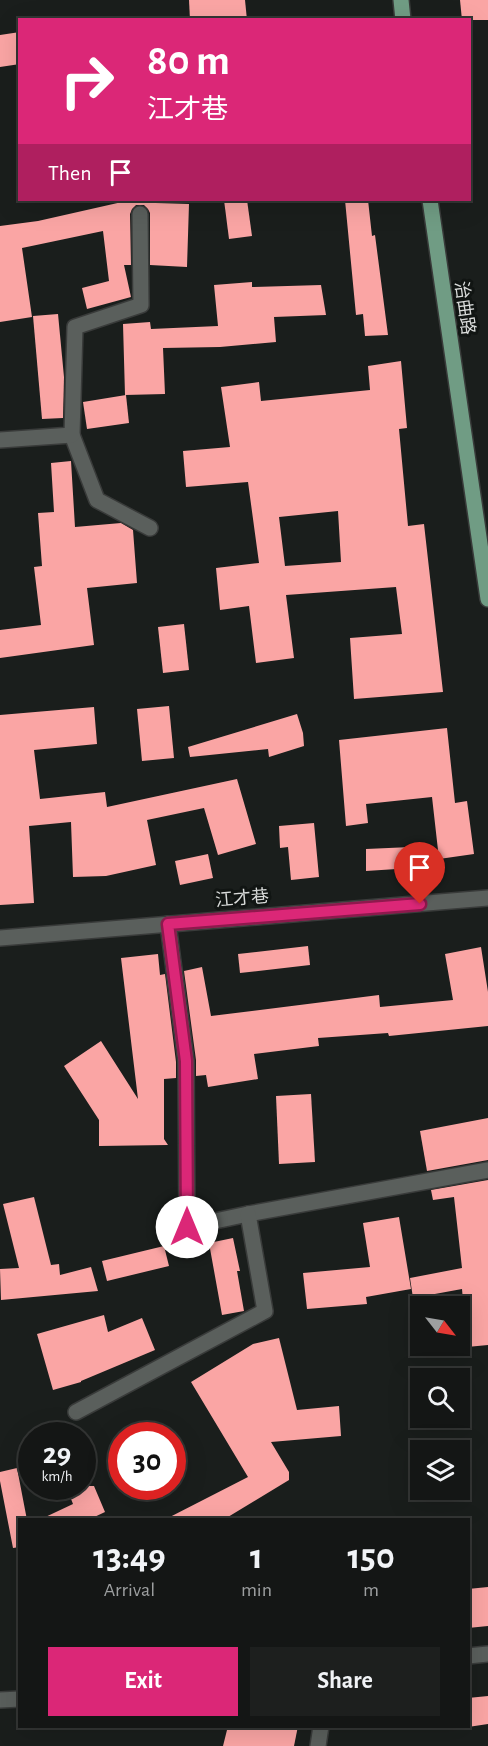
<!DOCTYPE html>
<html lang="en">
<head>
<meta charset="utf-8">
<style>
  body { margin:0; font-family:"Alegreya Sans","Noto Sans SC",sans-serif; background:#1d1f1e; color:#f1f3f6; height:100vh; display:flex; flex-direction:column; font-size:22px; white-space:nowrap }
  * { box-sizing:border-box; margin:0 }
  p { font-size:20px; color:#9d9fa0 }
  .icon { flex:none; width:33px; height:33px; fill:none; stroke:currentColor; stroke-width:2; stroke-linecap:round; stroke-linejoin:round }
  .map { position:relative; flex:1; overflow:hidden }
  .details { position:absolute; left:18px; top:1518px; width:452px; height:210px; display:flex; flex-direction:column; background:#141615; border-radius:0px; box-shadow:0 6px 24px #0002,0 0 0 2px #333534 }
  .details>* { flex:none }
  .guide { position:absolute; left:18px; top:18px; width:453px; height:183px; border-radius:0px; box-shadow:0 6px 24px #0002,0 0 0 2px #333534; background:#db2777; color:#fff; overflow:hidden }
  .needle { width:39px; rotate:121deg }
  .buttons { position:absolute; left:410px; top:1296px; display:grid; gap:12px }
  .buttons a { display:grid; place-items:center; width:60px; height:60px; border-radius:0px; background:#141615; box-shadow:0 6px 24px #0002,0 0 0 2px #333534; font-size:30px }
  .speed { position:absolute; left:18px; top:1422px; display:flex; gap:12px; font-size:30px; font-weight:700; text-align:center }
  .speed>* { display:grid; place-content:center; width:78px; height:78px; border-radius:50%; background:#141615; box-shadow:0 6px 24px #0002,0 0 0 2px #333534; line-height:1 }
  .speed small { font-size:15px; font-weight:400 }
  .speed .limit { border:9px solid #d22; background:#fff; color:#111 }
  .pin { position:absolute; display:grid; place-items:center; width:51px; height:51px; color:#fff; margin:-62px -26px; border-radius:50% 50% 50% 0; rotate:-45deg; box-shadow:0 0 6px #0007 }
  .pin .icon { rotate:45deg }
  .me { position:absolute; width:66px; margin:-33px; rotate:0deg; stroke-linejoin:round; filter:drop-shadow(0 0 4px #0008) }
  .turn { display:flex; align-items:center; gap:21px; height:126px; padding:0 30px; font-size:27px }
  .turn .icon { width:78px; height:78px; stroke-width:2.5 }
  .turn b { display:block; font-size:42px; line-height:51px }
  .then { display:flex; align-items:center; height:57px; padding:0 30px; background:#0003; gap:12px; font-size:22px }
  .eta { display:flex; justify-content:space-evenly; align-items:center; height:102px; text-align:center }
  .eta b { font-size:36px; font-weight:700; line-height:42px }
  .primary-button { display:flex; gap:12px; margin-top:auto; padding:12px 30px }
  .primary-button a { flex:1; height:69px; border-radius:0px; background:#db2777; color:#fff; font-size:24px; font-weight:700; line-height:69px; text-align:center }
  .primary-button a+a { background:#1d1f1e; color:#f1f3f6 }
  .map>svg:first-child { display:block }
  .building { fill:#faa5a4; fill-rule:evenodd }
  .lines { fill:none; stroke-linecap:round; stroke-linejoin:round }
  .minor-casing { stroke:#393b3a; stroke-width:18 }
  .major-casing { stroke:#393b3a; stroke-width:18 }
  .minor { stroke:#5a5f5c; stroke-width:15 }
  .major { stroke:#709c84; stroke-width:15 }
  .route-casing { stroke:#8e194d; stroke-width:15 }
  .route { stroke:#db2777; stroke-width:10 }
  .labels { text-anchor:middle; stroke-width:6; stroke-linejoin:round; paint-order:stroke }
  .street-label { font-size:18px; fill:#d9dbda; stroke:#111513 }
</style>
</head>
<body>
<div class="map">
<svg width="488" height="1746" viewBox="0 0 488 1746">
  <rect width="100%" height="100%" fill="#1a1e1c"/>
  <g class="building">
    <polygon points="189,0 245,0 247,20 190,20"/>
    <polygon points="460,0 488,0 488,20 462,20"/>
    <polygon points="20,32 20,64 0,67 0,35"/>
    <polygon points="224,200 247,200 252,236 229,239"/>
    <polygon points="345,200 368,200 372,236 375,235 388,335 365,336 363,314 356,315"/>
    <polygon points="122,202 189,204 187,267 150,265 150,213 148,209 144,205 136,205 132,209 130,214 131,265 124,265 131,297 87,309 82,288 109,281 103,231 22,248 32,317 0,322 0,226 38,221"/>
    <polygon points="252,282 252,287 321,285 326,315 274,317 276,342 220,347 163,348 165,394 125,395 123,324 150,322 151,329 218,326 214,285"/>
    <polygon points="58,314 64,377 63,418 42,419 33,316"/>
    <path d="M401,361L407,428L399,429L408,526L424,524L443,692L354,699L350,638L402,634L396,587L286,595L294,658L256,663L249,606L220,610L216,568L259,563L248,482L186,487L183,451L230,447L221,387L259,382L261,401L370,390L368,366ZM338,511L341,562L285,566L279,517Z"/>
    <polygon points="126,395 129,423 87,429 83,402"/>
    <polygon points="71,461 75,527 121,523 133,530 137,583 87,588 94,645 0,658 0,630 41,625 34,567 42,566 38,513 54,512 51,463"/>
    <polygon points="184,624 189,670 163,673 158,627"/>
    <polygon points="169,706 174,758 142,761 137,709"/>
    <polygon points="94,707 97,744 34,750 40,799 105,792 107,807 237,779 256,844 218,855 204,808 147,820 156,865 106,876 73,877 71,822 29,826 34,903 0,905 0,715"/>
    <polygon points="297,714 303,733 304,746 269,757 268,749 190,757 188,747"/>
    <polygon points="447,728 455,803 467,801 474,854 439,859 432,797 366,804 368,823 346,826 339,740"/>
    <polygon points="314,823 319,877 291,880 288,847 280,848 279,826"/>
    <polygon points="411,847 412,868 366,871 366,849"/>
    <polygon points="208,854 213,878 180,885 175,861"/>
    <polygon points="308,946 310,965 240,973 238,954"/>
    <polygon points="481,947 488,992 488,1026 389,1036 388,1033 318,1038 319,1046 254,1054 258,1079 208,1087 206,1075 196,1076 196,1060 184,971 202,967 211,1016 379,995 380,1007 453,1000 445,954"/>
    <polygon points="158,954 160,975 165,974 176,1062 176,1078 164,1079 164,1139 168,1145 99,1146 99,1120 64,1066 101,1041 138,1099 121,958"/>
    <polygon points="311,1094 315,1162 279,1164 276,1096"/>
    <polygon points="488,1118 488,1160 427,1171 420,1131"/>
    <polygon points="488,1180 488,1345 467,1347 462,1289 413,1298 410,1278 462,1268 454,1197 433,1200 431,1190"/>
    <polygon points="34,1197 51,1265 59,1264 60,1275 91,1267 98,1291 1,1300 0,1269 19,1268 3,1204"/>
    <polygon points="399,1217 411,1289 366,1297 367,1304 307,1309 303,1273 370,1267 363,1223"/>
    <polygon points="233,1238 240,1271 237,1271 244,1311 222,1315 209,1243"/>
    <polygon points="164,1246 169,1266 107,1281 102,1261"/>
    <polygon points="104,1315 108,1332 142,1318 155,1350 81,1381 81,1382 53,1390 37,1334"/>
    <polygon points="279,1338 297,1410 339,1406 341,1436 271,1442 289,1472 289,1480 223,1520 164,1520 248,1477 191,1382 253,1344"/>
    <polygon points="17,1468 27,1520 20,1520 20,1547 13,1548 0,1481 0,1472"/>
    <polygon points="66,1486 94,1486 105,1512 88,1520 39,1520 73,1504"/>
    <polygon points="488,1587 488,1626 468,1628 468,1589"/>
    <polygon points="488,1696 488,1724 468,1727 468,1698"/>
    <polygon points="228,1726 298,1726 294,1746 223,1746"/>
  </g>
  <g class="lines">
    <g class="minor-casing">
      <g id="minor">
        <polyline points="72,435 97,500 150,528"/>
        <polyline points="0,440 72,435 75,327 141,305 140,214"/>
        <polyline points="168,924 186,1061 187,1227 248,1214 488,1170"/>
        <polyline points="0,938 488,898"/>
        <polyline points="76,1412 265,1311 248,1214"/>
        <polyline points="468,1656 488,1654"/>
        <polyline points="0,1700 20,1699"/>
        <polyline points="318,1746 321,1726"/>
      </g>
    </g>
    <g class="major-casing">
      <g id="major">
        <polyline points="401,0 403,20"/>
        <polyline points="430,200 488,599"/>
      </g>
    </g>
    <use href="#minor" class="minor"/>
    <use href="#major" class="major"/>
  </g>
  <g class="lines">
    <g class="route-casing">
      <polyline id="route" points="187,1227 186,1061 168,924 420,904"/>
    </g>
    <use href="#route" class="route"/>
  </g>
  <g class="labels">
    <g class="street-label">
      <text transform="translate(465 308) rotate(82)" y="6">治曲路</text>
      <text transform="translate(242 898) rotate(-5)" y="6">江才巷</text>
    </g>
  </g>
</svg>
<div class="buttons">
<a><svg class="needle" viewBox="-14 -14 28 28"><path d="M0-13l5 13h-10z" fill="#e53935"/><path d="M0 13l5-13h-10z" fill="#9d9fa0"/></svg></a>
<a><svg class="icon" aria-label="search" viewBox="0 0 24 24"><circle cx="10" cy="10" r="6"/><path d="M15 15l6 6"/></svg></a>
<a><svg class="icon" aria-label="layers" viewBox="0 0 24 24"><path d="M12 4l9 5-9 5-9-5zM3 14l9 5 9-5"/></svg></a>
</div>
<div class="speed"><div>29<small>km/h</small></div><div class="limit">30</div></div>
<div class="pin" style="left:420px;top:904px;background:#d93025"><svg class="icon" aria-label="arrive" viewBox="0 0 24 24"><path d="M6 21V4h12l-3 4 3 4H6"/></svg></div>
<svg class="me" style="left:187px;top:1227px" viewBox="-20 -20 40 40"><circle r="19" fill="#fff"/><path d="M0-13L10 11 0 6-10 11z" fill="#db2777"/></svg>
<div class="guide">
<div class="turn"><svg class="icon" aria-label="right" viewBox="0 0 24 24"><path d="M7 20v-9h11M14 6l5 5-5 5"/></svg><div><b>80 m</b>江才巷</div></div>
<div class="then">Then<svg class="icon" aria-label="arrive" viewBox="0 0 24 24"><path d="M6 21V4h12l-3 4 3 4H6"/></svg></div>
</div>
<section class="details">
<div class="eta">
<div><b>13:49</b><p>Arrival</p></div>
<div><b>1</b><p>min</p></div>
<div><b>150</b><p>m</p></div>
</div>
<div class="primary-button"><a>Exit</a><a>Share</a></div>
</section>
</div>
</body>
</html>
